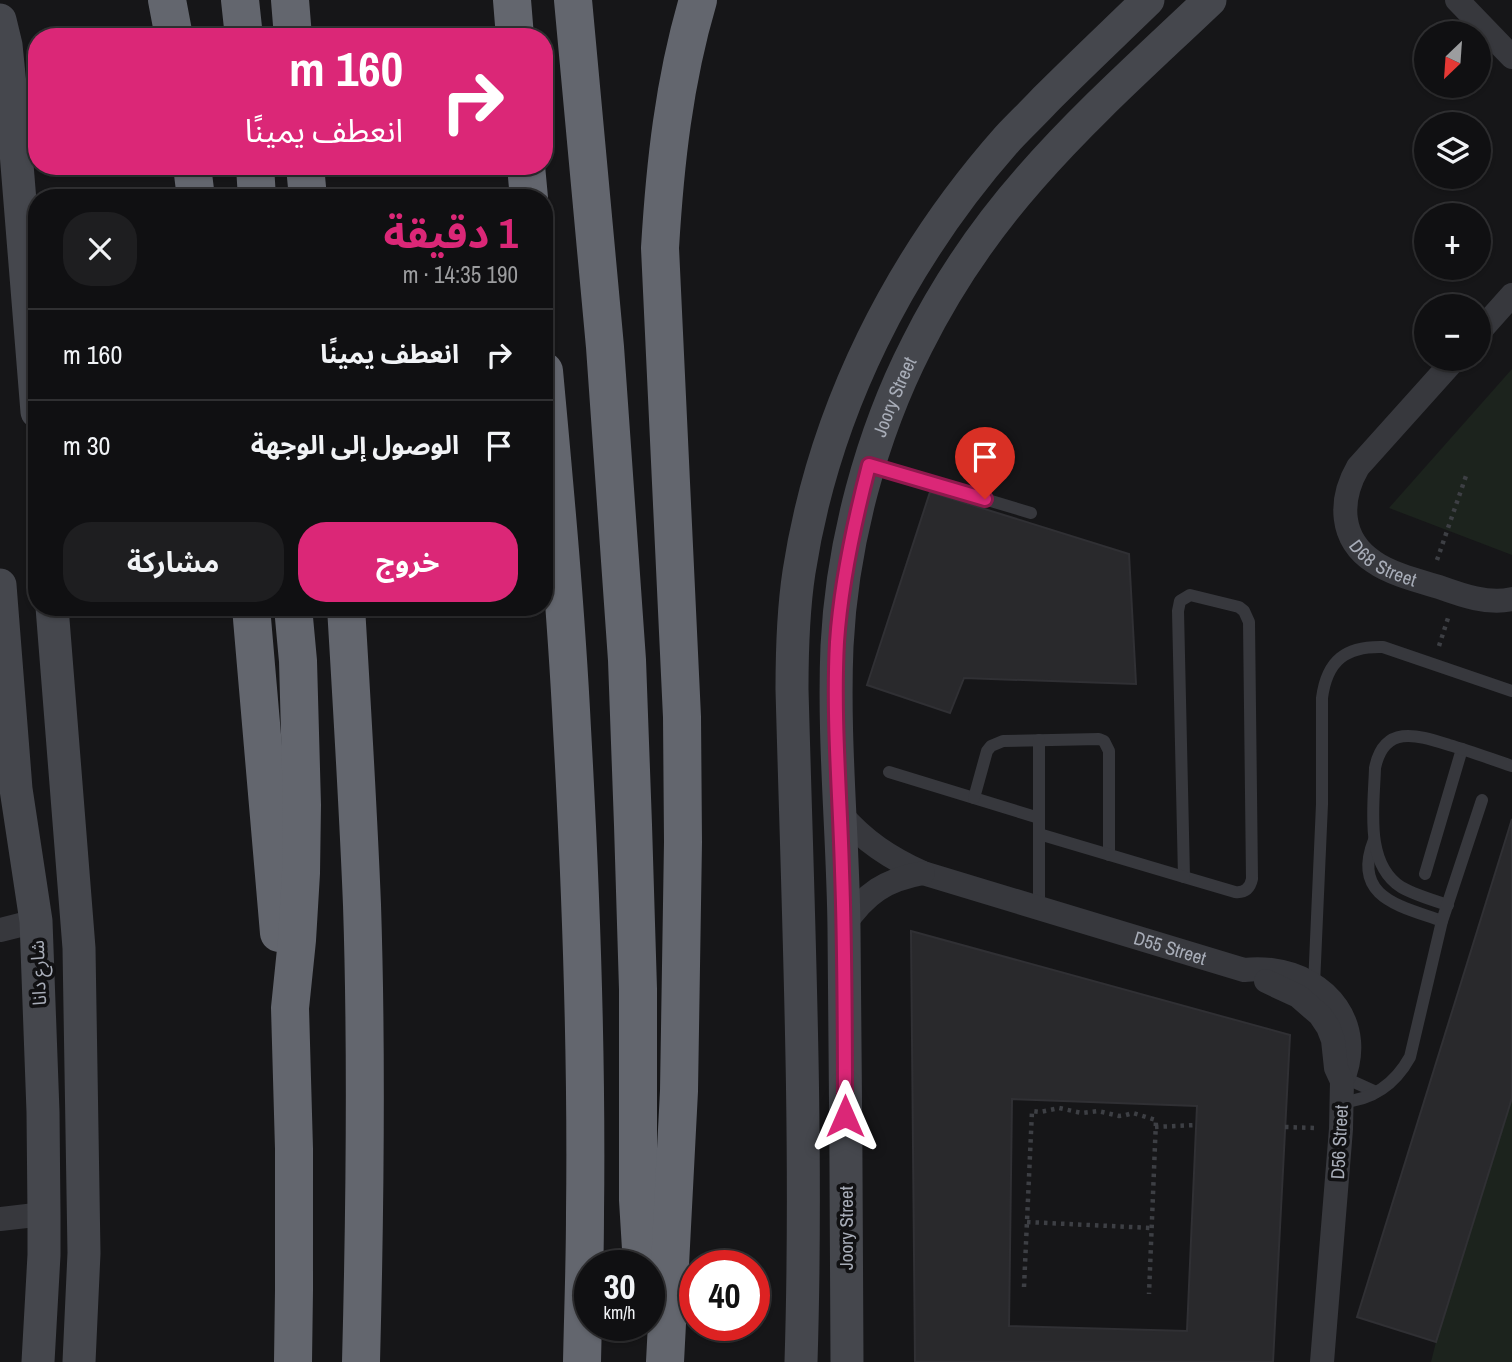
<!DOCTYPE html>
<html lang="ar">
<head>
<meta charset="utf-8">
<style>
  body { margin:0; font-family:"Archivo Narrow","Noto Sans Arabic",sans-serif; background:#1e1e20; color:#f1f3f6; direction:rtl; height:100vh; display:flex; flex-direction:column; font-size:26px; white-space:nowrap }
  * { box-sizing:border-box; margin:0 }
  p { font-size:23px; color:#9c9d9f }
  .icon { flex:none; width:38px; height:38px; fill:none; stroke:currentColor; stroke-width:2; stroke-linecap:round; stroke-linejoin:round }
  .map { position:relative; flex:1; overflow:hidden; direction:ltr }
  .details { position:absolute; left:28px; top:189px; width:525px; height:427px; display:flex; flex-direction:column; background:#101012; border-radius:28px; box-shadow:0 2px 5px #0004,0 0 0 2px #303032; direction:rtl }
  .details>* { flex:none }
  .top-card { position:absolute; left:28px; top:28px; width:525px; height:147px; border-radius:28px; box-shadow:0 2px 5px #0004,0 0 0 2px #303032; direction:rtl; background:#db2777; color:#fff; overflow:hidden }
  .needle { width:46px; rotate:205deg }
  .buttons { position:absolute; left:1414px; top:21px; display:grid; gap:14px }
  .buttons a { display:grid; place-items:center; width:77px; height:77px; border-radius:50%; background:#101012; box-shadow:0 2px 5px #0004,0 0 0 2px #303032; font-size:35px }
  .speed { position:absolute; left:574px; top:1250px; display:flex; gap:14px; font-size:35px; font-weight:700; text-align:center }
  .speed>* { display:grid; place-content:center; width:91px; height:91px; border-radius:50%; background:#101012; box-shadow:0 2px 5px #0004,0 0 0 2px #303032; line-height:1 }
  .speed small { font-size:18px; font-weight:400 }
  .speed .limit { border:10px solid #d22; background:#fff; color:#111 }
  .pin { position:absolute; display:grid; place-items:center; width:60px; height:60px; color:#fff; margin:-72px -30px; border-radius:50% 50% 50% 0; rotate:-45deg; box-shadow:0 0 7px #0007 }
  .pin .icon { rotate:45deg }
  .me { position:absolute; width:77px; margin:-38px; rotate:0deg; stroke-linejoin:round; filter:drop-shadow(0 0 5px #0008) }
  .turn { display:flex; align-items:center; gap:24px; height:147px; padding:0 35px; font-size:32px }
  .turn .icon { width:91px; height:91px; stroke-width:2.5 }
  .turn b { display:block; font-size:49px; line-height:60px }
  .round { display:grid; place-items:center; flex:none; width:74px; height:74px; border-radius:28px; background:#1e1e20 }
  .headline { display:flex; align-items:center; justify-content:space-between; height:119px; padding:0 35px }
  h1 { font-size:42px; font-weight:700; line-height:52px; color:#db2777 }
  .cta { display:flex; gap:14px; margin-top:auto; padding:14px 35px }
  .cta a { flex:1; height:80px; border-radius:28px; background:#db2777; color:#fff; font-size:28px; font-weight:700; line-height:80px; text-align:center }
  .cta a+a { background:#1e1e20; color:#f1f3f6 }
  ul { padding:0; list-style:none }
  li { display:flex; align-items:center; gap:21px; height:91px; padding:0 35px; border-top:2px solid #303032 }
  li div { flex:1 }
  li b { display:block; font-size:26px }
  li em { font-style:normal }
  .map>svg:first-child { display:block }
  .green { fill:#1c231d }
  .building { fill:#29292c; stroke:#303034; stroke-width:2; fill-rule:evenodd }
  .lines { fill:none; stroke-linecap:round; stroke-linejoin:round }
  .path { stroke:#3d3f44; stroke-width:4.5; stroke-dasharray:3.5 5; stroke-linecap:butt }
  .lane { stroke:#37383d; stroke-width:12 }
  .street { stroke:#37383d; stroke-width:24 }
  .secondary { stroke:#45474d; stroke-width:33 }
  .highway { stroke:#63666e; stroke-width:38 }
  .route-casing { stroke:#8e194d; stroke-width:18 }
  .route { stroke:#db2777; stroke-width:12 }
  .labels { text-anchor:middle; stroke-width:7; stroke-linejoin:round; paint-order:stroke }
  .street-label { font-size:19px; fill:#a8adb8; stroke:#111113 }
</style>
</head>
<body>
<div class="map">
<svg width="1512" height="1362" viewBox="0 0 1512 1362">
  <rect width="100%" height="100%" fill="#161618"/>
  <g class="green">
    <polygon points="1512,369 1512,555 1389,508"/>
    <polygon points="1512,1098 1512,1362 1431,1362 1436,1342"/>
  </g>
  <g class="building">
    <polygon points="930,492 1129,554 1136,684 964,678 950,713 867,685"/>
    <polygon points="1512,819 1512,1098 1436,1342 1357,1317"/>
    <path d="M911,931L1290,1035L1273,1362H915ZM1012,1099L1197,1106L1187,1331L1009,1326Z"/>
  </g>
  <g class="lines">
    <g class="path">
      <polyline points="1437,560 1467,473"/>
      <polyline points="1439,646 1449,615"/>
      <polyline points="1155,1127 1196,1125"/>
      <polyline points="1285,1127 1316,1128"/>
      <polyline points="1027,1222 1151,1228"/>
      <polyline points="1024,1287 1032,1111 1040,1112 1059,1108 1082,1113 1098,1111 1119,1116 1126,1115 1133,1113 1156,1120 1149,1294"/>
    </g>
    <g class="lane">
      <polyline points="871,465 1031,513"/>
      <path d="M1190,595L1239,607L1244,611L1249,622L1252,879C1250,888 1245,893 1235,892L1184,877L1178,611L1180,601Z"/>
      <polyline points="889,772 1039,818"/>
      <polyline points="974,798 987,751 991,746 1003,741 1099,739 1104,741 1109,751 1109,855"/>
      <polyline points="1039,834 1184,877"/>
      <path d="M1374,840C1351,898 1401,906 1442,921"/>
      <polyline points="1425,874 1462,749"/>
      <path d="M1448,905C1432,900 1415,895 1401,887C1364,863 1374,806 1375,768C1384,724 1417,735 1449,745C1470,751 1491,759 1512,766"/>
      <polyline points="1039,908 1039,740"/>
      <path d="M1314,985L1322,804V698C1327,660 1346,646 1383,647L1512,691"/>
      <polyline points="1342,1081 1354,1082 1376,1092"/>
      <path d="M1342,1102C1372,1100 1395,1084 1410,1057L1442,921L1482,800"/>
    </g>
    <g class="street">
      <polyline points="1457,0 1512,57"/>
      <polyline points="1479,332 1512,295"/>
      <path id="s1" d="M1455,359L1358,467C1339,500 1339,539 1374,562C1391,574 1419,581 1439,587C1461,595 1489,605 1512,599"/>
      <path id="s2" d="M841,814C864,841 890,858 923,873L1244,970C1253,969 1262,969 1271,970C1328,977 1366,1026 1342,1081"/>
      <path d="M844,925C866,893 885,880 923,873"/>
      <polyline points="0,930 36,921"/>
      <polyline points="1266,981 1298,996 1320,1015 1328,1027 1333,1040 1336,1068 1342,1081 1341,1129 1322,1362"/>
      <polyline points="0,1219 44,1214"/>
    </g>
    <g class="secondary">
      <polyline points="0,20 6,45 13,115 37,412"/>
      <polyline points="0,585 16,789 36,921 43,1112 44,1214 44,1255 38,1362"/>
      <polyline points="52,607 79,948 84,1253 79,1362"/>
      <path d="M801,1362C808,1138 798,913 792,689C792,650 793,611 799,572C824,410 900,260 1008,138C1020,125 1033,113 1045,100C1079,66 1114,33 1148,0"/>
      <path id="s3" d="M847,1362C846,1218 846,1073 844,929C843,835 833,740 837,646C842,544 871,435 917,345C947,285 986,228 1030,178C1085,115 1149,58 1210,0"/>
    </g>
    <g class="highway">
      <polyline points="167,0 174,37"/>
      <polyline points="240,0 244,37"/>
      <polyline points="290,0 293,37"/>
      <polyline points="512,0 515,37"/>
      <polyline points="573,0 605,347 627,660 633,825 638,989 638,1200 642,1265"/>
      <polyline points="192,166 196,198"/>
      <polyline points="255,166 257,198"/>
      <polyline points="305,166 308,198"/>
      <polyline points="526,166 529,198"/>
      <path d="M544,371C555,490 566,609 572,729C581,890 587,1052 585,1214C585,1263 583,1313 582,1362"/>
      <polyline points="251,607 279,933"/>
      <path d="M346,607C352,706 358,805 362,905C367,1057 365,1210 361,1362"/>
      <polyline points="293,1362 294,1290 294,1149 290,1008 297,940 301,873 302,805 298,661 293,607"/>
      <path d="M665,1362L679,1091L683,842L682,717L660,248C665,164 674,81 698,0"/>
    </g>
  </g>
  <g class="lines">
    <g class="route-casing">
      <path id="route" d="M845,1116C845,1035 845,953 842,871C840,795 833,718 837,642C841,582 854,523 869,465L985,499"/>
    </g>
    <use href="#route" class="route"/>
  </g>
  <g class="labels">
    <g class="street-label">
      <text dy="7" stroke="none"><textPath href="#s3" startOffset="973">Joory Street</textPath></text>
      <text dy="7" stroke="none"><textPath href="#s1" startOffset="261">D68 Street</textPath></text>
      <text dy="7" stroke="none"><textPath href="#s2" startOffset="360">D55 Street</textPath></text>
      <text transform="translate(38 973) rotate(-92)" y="7">شارع دانا</text>
      <text transform="translate(1339 1142) rotate(-87)" y="7">D56 Street</text>
      <text transform="translate(846 1228) rotate(-90)" y="7">Joory Street</text>
    </g>
  </g>
</svg>
<div class="buttons">
<a><svg class="needle" viewBox="-14 -14 28 28"><path d="M0-13l5 13h-10z" fill="#e53935"/><path d="M0 13l5-13h-10z" fill="#9c9d9f"/></svg></a>
<a><svg class="icon" aria-label="layers" viewBox="0 0 24 24"><path d="M12 4l9 5-9 5-9-5zM3 14l9 5 9-5"/></svg></a>
<a>+</a>
<a>−</a>
</div>
<div class="speed"><div>30<small>km/h</small></div><div class="limit">40</div></div>
<div class="pin" style="left:985px;top:499px;background:#d93025"><svg class="icon" aria-label="arrive" viewBox="0 0 24 24"><path d="M6 21V4h12l-3 4 3 4H6"/></svg></div>
<svg class="me" style="left:845px;top:1116px" viewBox="-20 -20 40 40"><path d="M0-17L14 15 0 8-14 15z" fill="#db2777" stroke="#fff" stroke-width="4"/></svg>
<div class="top-card">
<div class="turn"><svg class="icon" aria-label="right" viewBox="0 0 24 24"><path d="M7 20v-9h11M14 6l5 5-5 5"/></svg><div><b>160 m</b>انعطف يمينًا</div></div>
</div>
<section class="details">
<div class="headline"><div><h1>1 دقيقة</h1><p>190 m · 14:35</p></div><a class="round"><svg class="icon" aria-label="close" viewBox="0 0 24 24"><path d="M6 6l12 12M18 6L6 18"/></svg></a></div>
<ul>
<li><svg class="icon" aria-label="right" viewBox="0 0 24 24"><path d="M7 20v-9h11M14 6l5 5-5 5"/></svg><div><b>انعطف يمينًا</b></div><em>160 m</em></li>
<li><svg class="icon" aria-label="arrive" viewBox="0 0 24 24"><path d="M6 21V4h12l-3 4 3 4H6"/></svg><div><b>الوصول إلى الوجهة</b></div><em>30 m</em></li>
</ul>
<div class="cta"><a>خروج</a><a>مشاركة</a></div>
</section>
</div>
</body>
</html>
